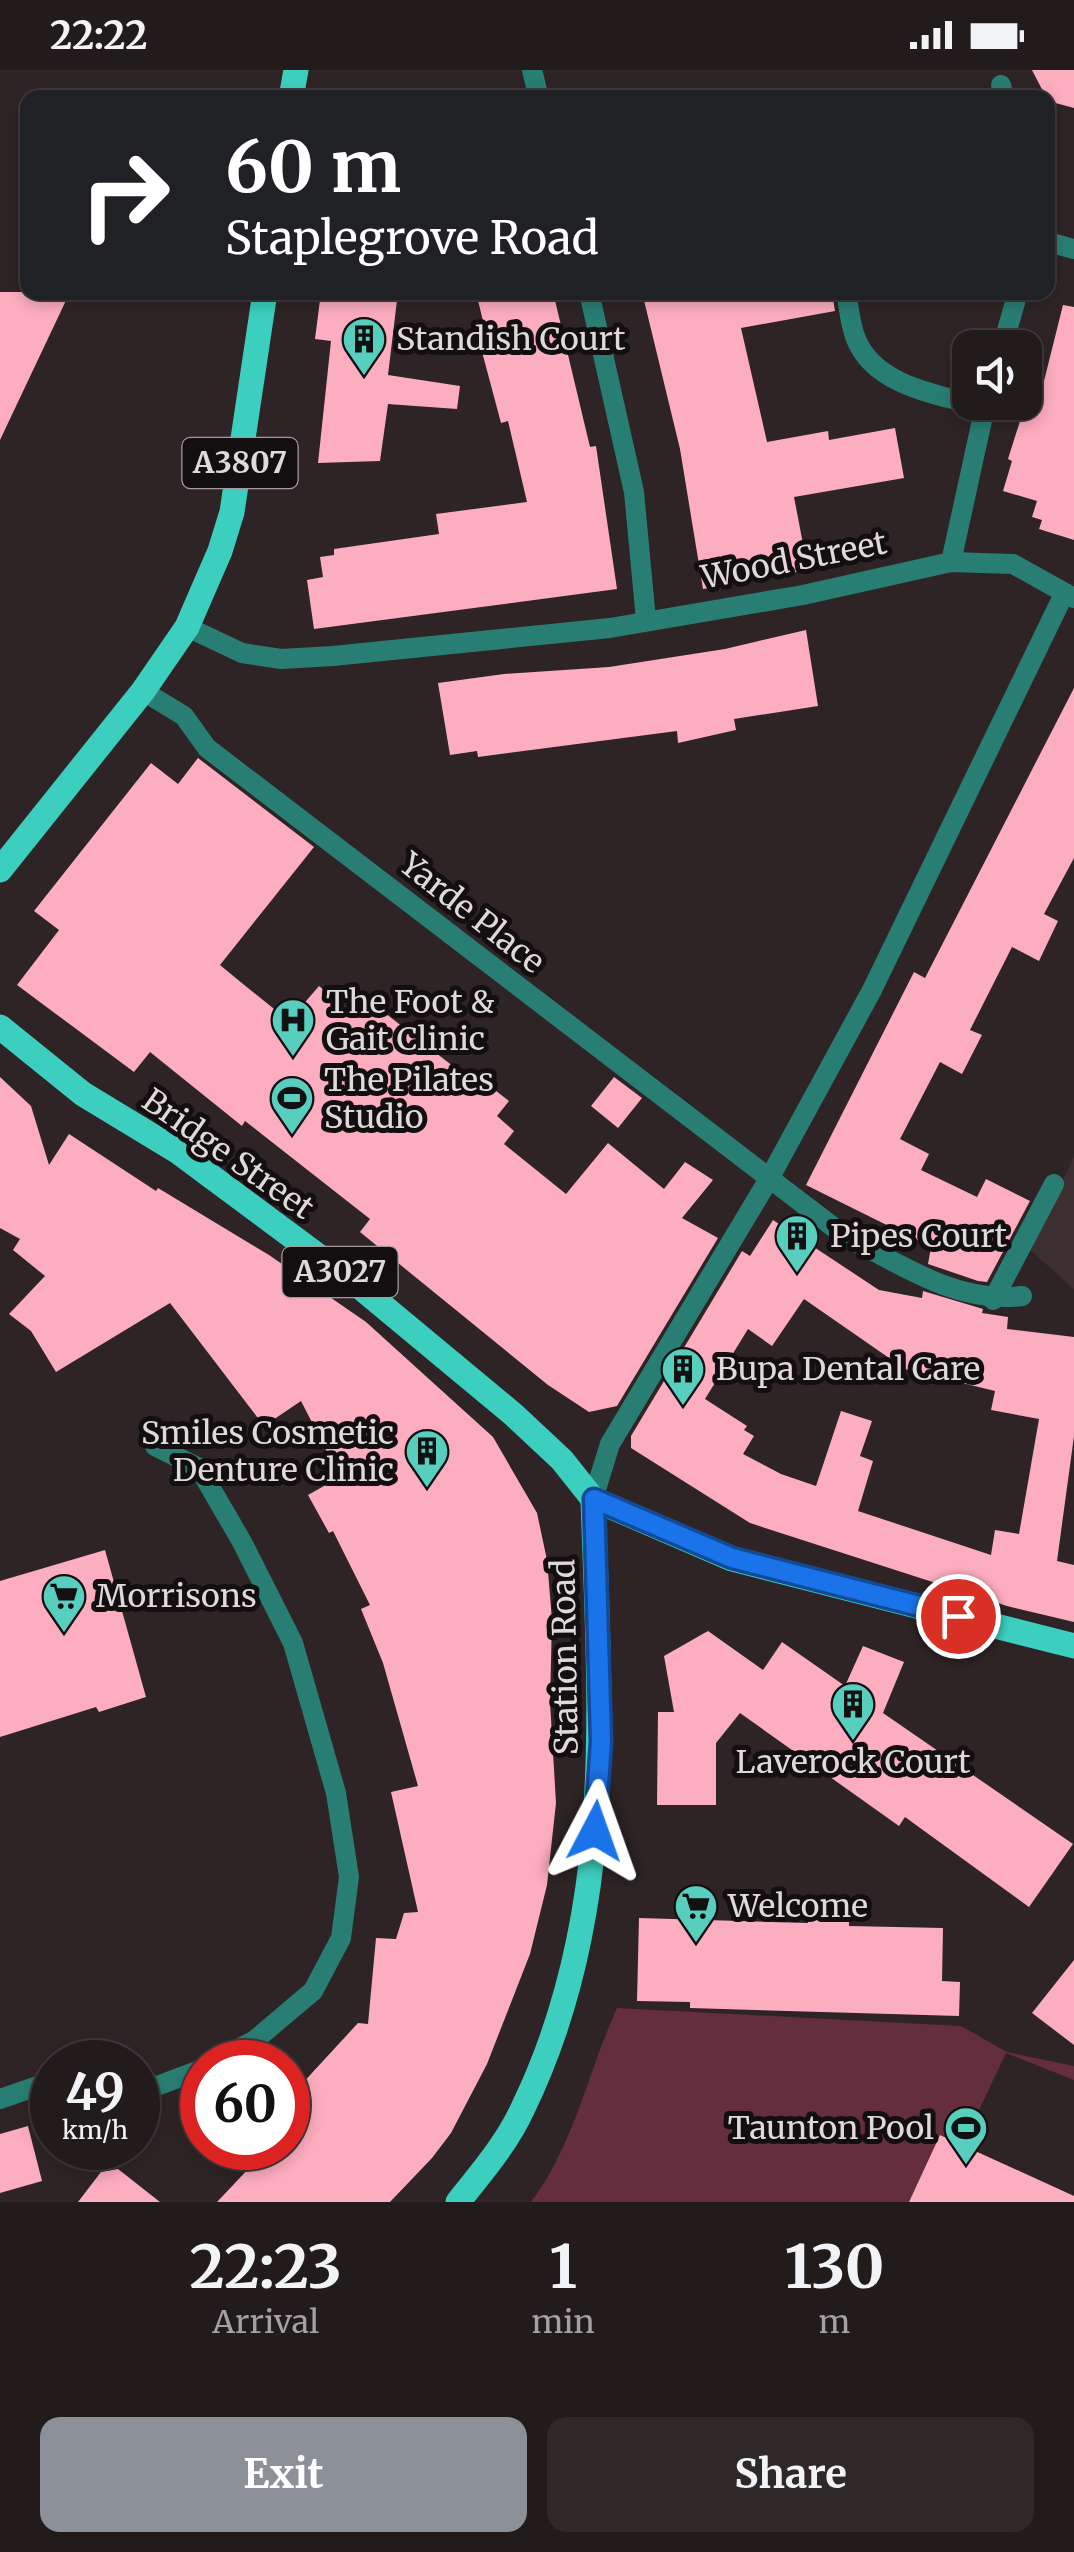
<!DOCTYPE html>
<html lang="en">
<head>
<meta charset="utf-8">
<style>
  body { margin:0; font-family:Merriweather,serif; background:#2e2829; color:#f1f3f6; height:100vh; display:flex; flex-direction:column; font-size:38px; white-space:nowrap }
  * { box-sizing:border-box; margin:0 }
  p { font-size:32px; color:#a2a1a3 }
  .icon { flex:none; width:55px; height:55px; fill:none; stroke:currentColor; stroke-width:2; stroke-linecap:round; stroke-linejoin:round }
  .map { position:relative; height:2132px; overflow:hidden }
  .sheet { display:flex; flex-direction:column; background:#221b1c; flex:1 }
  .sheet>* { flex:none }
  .top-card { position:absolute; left:20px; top:20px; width:1035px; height:210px; border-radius:20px; box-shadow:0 5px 15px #0003,0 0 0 2px #3f393b; background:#202124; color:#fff; overflow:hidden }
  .controls { position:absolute; left:952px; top:260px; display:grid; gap:20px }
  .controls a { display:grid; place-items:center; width:90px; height:90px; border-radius:20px; background:#221b1c; box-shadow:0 5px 15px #0003,0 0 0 2px #3f393b; font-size:50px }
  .speed { position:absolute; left:30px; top:1970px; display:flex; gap:20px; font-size:50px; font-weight:700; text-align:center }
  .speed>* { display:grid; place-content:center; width:130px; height:130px; border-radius:50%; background:#221b1c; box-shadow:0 5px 15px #0003,0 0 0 2px #3f393b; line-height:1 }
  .speed small { font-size:25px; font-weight:400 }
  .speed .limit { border:15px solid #d22; background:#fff; color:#111 }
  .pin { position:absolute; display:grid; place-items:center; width:85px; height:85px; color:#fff; margin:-42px; border:5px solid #fff; border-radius:50%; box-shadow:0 2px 10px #0007 }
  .me { position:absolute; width:110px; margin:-55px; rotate:4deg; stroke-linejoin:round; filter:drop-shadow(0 0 8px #0008) }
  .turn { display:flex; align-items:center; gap:35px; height:210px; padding:0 40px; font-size:45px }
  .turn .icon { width:130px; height:130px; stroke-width:2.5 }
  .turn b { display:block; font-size:70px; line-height:85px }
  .eta { display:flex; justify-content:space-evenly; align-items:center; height:170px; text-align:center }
  .eta b { font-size:60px; font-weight:700; line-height:70px }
  .action { display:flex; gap:20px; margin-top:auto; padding:20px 40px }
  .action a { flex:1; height:115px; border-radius:20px; background:#8c9099; color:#fff; font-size:40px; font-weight:700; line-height:115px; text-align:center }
  .action a+a { background:#2e2829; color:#f1f3f6 }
  .status { display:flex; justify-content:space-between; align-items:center; height:70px; padding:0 50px; background:#221b1c; direction:ltr }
  .status svg { height:28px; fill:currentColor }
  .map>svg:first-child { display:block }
  .built { fill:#3d2e31 }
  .green { fill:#642e3d }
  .building { fill:#fdadc0; fill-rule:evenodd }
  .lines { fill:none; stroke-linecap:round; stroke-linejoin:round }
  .street { stroke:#297e74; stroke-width:20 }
  .primary { stroke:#3ccfbf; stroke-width:25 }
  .route-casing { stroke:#114b97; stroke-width:25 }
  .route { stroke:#1a73e8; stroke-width:18 }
  .labels { text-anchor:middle; stroke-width:10; stroke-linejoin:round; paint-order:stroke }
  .shield { fill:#130f10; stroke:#a29c9d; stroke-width:2.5 }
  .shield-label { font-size:30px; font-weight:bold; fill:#dfd9da }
  .poi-label { font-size:32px; fill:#dfd9da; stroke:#130f10; text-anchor:start }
  .street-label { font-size:32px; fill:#dfd9da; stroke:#130f10 }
</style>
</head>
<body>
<div class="status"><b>22:22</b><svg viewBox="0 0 49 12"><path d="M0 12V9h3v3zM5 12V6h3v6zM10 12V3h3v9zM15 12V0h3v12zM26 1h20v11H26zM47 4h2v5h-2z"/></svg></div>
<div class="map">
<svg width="1074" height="2132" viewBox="0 0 1074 2132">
  <rect width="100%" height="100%" fill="#2e2426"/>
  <polygon class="built" points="1074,1087 1074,1219 1029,1179"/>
  <path class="green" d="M617,1938L961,1956L1007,1982L1074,1996V2010L1006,1983L964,2072L940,2065L909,2132H531C574,2075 588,2002 617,1938Z"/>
  <g class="building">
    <polygon points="1032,0 1074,0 1074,38 1048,31"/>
    <polygon points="0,222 70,222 0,370"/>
    <polygon points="321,222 398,222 388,305 460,316 457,339 388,334 380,391 318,393 331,271 315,269"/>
    <polygon points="476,222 553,222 590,377 596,376 617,519 314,559 307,510 323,507 320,487 334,485 334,479 439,464 436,444 527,432 508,351 501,353 481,278 489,276"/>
    <polygon points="642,222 832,222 835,241 741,258 767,372 828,361 829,370 895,358 904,408 794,427 808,500 703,519 680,379"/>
    <polygon points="1063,235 1074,237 1074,470 1039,459 1042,450 1032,447 1037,431 1003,421 1012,391 1008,389 1026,332 1038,335"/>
    <polygon points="806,560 818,636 734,649 736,660 678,673 677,661 478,687 477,681 450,685 438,613 504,604 609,597 725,579"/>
    <polygon points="1074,618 1074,788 1044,844 1058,851 1039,891 1012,877 970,960 982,965 962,1004 940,992 900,1069 929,1084 921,1100 977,1127 986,1109 1030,1131 987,1212 978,1211 928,1194 931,1177 806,1115 914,902 925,908"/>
    <polygon points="198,688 314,777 220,895 243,914 289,951 319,916 359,948 371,932 477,1015 482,1010 509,1031 497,1046 514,1061 504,1074 566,1124 608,1073 664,1119 685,1092 713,1110 682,1148 718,1168 617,1336 589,1342 548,1315 360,1162 370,1149 245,1051 242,1056 150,982 134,1002 17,915 59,860 34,841 151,693 178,714"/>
    <polygon points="0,1007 31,1036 49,1095 69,1064 156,1121 158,1118 269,1185 366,1252 493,1367 537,1443 547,1490 552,1550 550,1632 556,1733 547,1815 530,1884 487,1994 451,2063 432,2088 390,2132 217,2132 268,2078 288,2078 288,2029 358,1953 368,1954 376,1868 396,1869 404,1843 418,1842 391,1722 418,1716 383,1593 361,1539 370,1535 333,1461 329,1463 308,1425 340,1407 301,1331 264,1356 170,1233 56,1302 31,1261 9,1244 45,1206 13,1180 20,1169 0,1158"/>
    <polygon points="614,1007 642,1028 618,1058 591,1036"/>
    <path d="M773,1150L879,1220L922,1228L923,1221L983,1239L982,1243L1008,1247L1007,1259L1074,1267V1366L1057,1491L1074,1495V1552L1007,1536L750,1453L631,1378V1366L742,1181L750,1186ZM804,1229L905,1299L995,1321L991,1340L1039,1349L1019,1464L995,1460L991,1485L858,1441L873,1391L860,1386L872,1351L841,1341L816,1416L781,1404L743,1384L754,1366L744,1360L747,1356L705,1329L748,1259L772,1276Z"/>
    <polygon points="105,1480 146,1627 99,1642 96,1637 0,1667 0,1511"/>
    <polygon points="708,1561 763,1600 782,1572 845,1616 863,1576 904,1592 883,1643 1073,1774 1029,1837 905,1747 899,1756 740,1643 716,1673 716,1735 657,1735 658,1642 674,1642 664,1586"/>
    <polygon points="809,1835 849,1836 849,1856 943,1858 942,1911 960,1912 959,1946 690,1938 690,1932 637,1931 639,1848 808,1853"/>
    <polygon points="1074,1890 1074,1975 1032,1943"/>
    <polygon points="28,2056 42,2111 0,2123 0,2064"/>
    <polygon points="940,2065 1074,2126 1074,2132 909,2132"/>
    <polygon points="118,2099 160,2132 78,2132 101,2102"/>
  </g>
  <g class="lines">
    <g class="street">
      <polyline points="532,0 539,28"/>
      <polyline points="1001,15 1004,28"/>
      <polyline points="1048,172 1074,179"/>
      <polyline points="589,222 634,422 646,550"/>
      <path d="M846,222C849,237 850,255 856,269C875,317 941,325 984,337"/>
      <polyline points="1002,278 1018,222"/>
      <polyline points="951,492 986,332"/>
      <polyline points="187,557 242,583 281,589 333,586 610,558 803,525 951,492 1013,494 1074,528"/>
      <path d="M143,621L184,646L207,678L845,1166C902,1195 957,1234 1022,1226"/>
      <polyline points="993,1230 1054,1114"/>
      <polyline points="155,1376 199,1398 242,1472 293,1573 336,1723 349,1807 341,1868 313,1921 255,1970 214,1992"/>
      <polyline points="593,1429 610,1374 769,1109 872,920 1064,524"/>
      <polyline points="138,2015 157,2016 202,1999"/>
      <polyline points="0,2029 52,2011"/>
    </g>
    <g class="primary">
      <polyline points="291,28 296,0"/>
      <polyline points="0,800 143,621 187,557 220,481 232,442 265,222"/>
      <polyline points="0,957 83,1024 177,1081 360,1217 514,1345 562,1390 593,1429 732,1489 1074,1576"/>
      <path d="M458,2132C482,2102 507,2073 523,2038C617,1844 600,1638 593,1429"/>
    </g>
  </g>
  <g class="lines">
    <g class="route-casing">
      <polyline id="route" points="595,1761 601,1671 594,1429 732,1488 958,1546"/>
    </g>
    <use href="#route" class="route"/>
  </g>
  <defs>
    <g id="building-pin" transform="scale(2.25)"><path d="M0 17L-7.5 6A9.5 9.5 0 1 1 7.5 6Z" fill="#58cebf" stroke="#130f10"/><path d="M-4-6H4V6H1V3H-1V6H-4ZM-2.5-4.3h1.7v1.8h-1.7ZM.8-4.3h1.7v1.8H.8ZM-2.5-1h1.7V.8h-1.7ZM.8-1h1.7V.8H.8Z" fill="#111"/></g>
    <g id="hospital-pin" transform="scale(2.25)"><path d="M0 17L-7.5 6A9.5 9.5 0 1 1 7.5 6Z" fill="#58cebf" stroke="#130f10"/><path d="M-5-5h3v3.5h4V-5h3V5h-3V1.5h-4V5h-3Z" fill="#111"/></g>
    <g id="stadium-pin" transform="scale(2.25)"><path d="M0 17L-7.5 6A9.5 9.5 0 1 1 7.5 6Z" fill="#58cebf" stroke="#130f10"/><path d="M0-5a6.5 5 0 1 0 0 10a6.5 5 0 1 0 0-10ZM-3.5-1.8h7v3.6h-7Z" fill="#111"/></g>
    <g id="supermarket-pin" transform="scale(2.25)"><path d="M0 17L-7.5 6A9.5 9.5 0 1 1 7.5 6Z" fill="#58cebf" stroke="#130f10"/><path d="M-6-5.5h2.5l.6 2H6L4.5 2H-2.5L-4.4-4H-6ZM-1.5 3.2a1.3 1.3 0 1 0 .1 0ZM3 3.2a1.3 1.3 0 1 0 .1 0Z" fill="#111"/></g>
  </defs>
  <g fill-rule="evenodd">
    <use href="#building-pin" x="364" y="269"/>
    <use href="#hospital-pin" x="293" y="950"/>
    <use href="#stadium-pin" x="292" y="1028"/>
    <use href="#building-pin" x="797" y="1166"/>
    <use href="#building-pin" x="683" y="1299"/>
    <use href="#building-pin" x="427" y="1381"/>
    <use href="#supermarket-pin" x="64" y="1526"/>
    <use href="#building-pin" x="853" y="1634"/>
    <use href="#supermarket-pin" x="696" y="1836"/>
    <use href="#stadium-pin" x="966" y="2058"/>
  </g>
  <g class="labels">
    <g class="shield">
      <rect x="182.5" y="368" width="115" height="50" rx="8"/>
      <rect x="282.5" y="1177" width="115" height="50" rx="8"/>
    </g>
    <g class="shield-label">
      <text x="240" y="403">A3807</text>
      <text x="340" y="1212">A3027</text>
    </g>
    <g class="poi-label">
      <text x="396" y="280">Standish Court</text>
      <text x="326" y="943">The Foot &amp;<tspan x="326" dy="37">Gait Clinic</tspan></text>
      <text x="324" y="1021">The Pilates<tspan x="324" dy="37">Studio</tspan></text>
      <text x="830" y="1177">Pipes Court</text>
      <text x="716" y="1310">Bupa Dental Care</text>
      <text x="394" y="1374" text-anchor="end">Smiles Cosmetic<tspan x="394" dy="37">Denture Clinic</tspan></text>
      <text x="96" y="1537">Morrisons</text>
      <text x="853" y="1703" text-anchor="middle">Laverock Court</text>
      <text x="728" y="1847">Welcome</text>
      <text x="934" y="2069" text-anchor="end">Taunton Pool</text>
    </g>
    <g class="street-label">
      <text transform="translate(794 490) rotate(-11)" y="11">Wood Street</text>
      <text transform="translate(472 843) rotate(38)" y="11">Yarde Place</text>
      <text transform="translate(228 1084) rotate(35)" y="11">Bridge Street</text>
      <text transform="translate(565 1587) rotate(-91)" y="11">Station Road</text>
    </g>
  </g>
</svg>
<div class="controls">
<a><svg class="icon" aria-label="sound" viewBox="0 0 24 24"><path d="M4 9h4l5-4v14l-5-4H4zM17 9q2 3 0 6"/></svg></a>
</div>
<div class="speed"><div>49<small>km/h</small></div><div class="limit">60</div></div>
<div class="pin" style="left:958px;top:1546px;background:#d93025"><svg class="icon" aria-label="arrive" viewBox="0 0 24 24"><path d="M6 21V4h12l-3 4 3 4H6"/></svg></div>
<svg class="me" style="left:595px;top:1761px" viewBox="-20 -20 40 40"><path d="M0-17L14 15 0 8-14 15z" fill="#1a73e8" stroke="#fff" stroke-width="4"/></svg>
<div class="top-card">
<div class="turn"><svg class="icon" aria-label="right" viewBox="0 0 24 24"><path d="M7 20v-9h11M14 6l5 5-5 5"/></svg><div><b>60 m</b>Staplegrove Road</div></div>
</div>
</div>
<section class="sheet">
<div class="eta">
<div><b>22:23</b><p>Arrival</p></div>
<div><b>1</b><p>min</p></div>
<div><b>130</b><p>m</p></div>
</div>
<div class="action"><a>Exit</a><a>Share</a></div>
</section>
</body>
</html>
